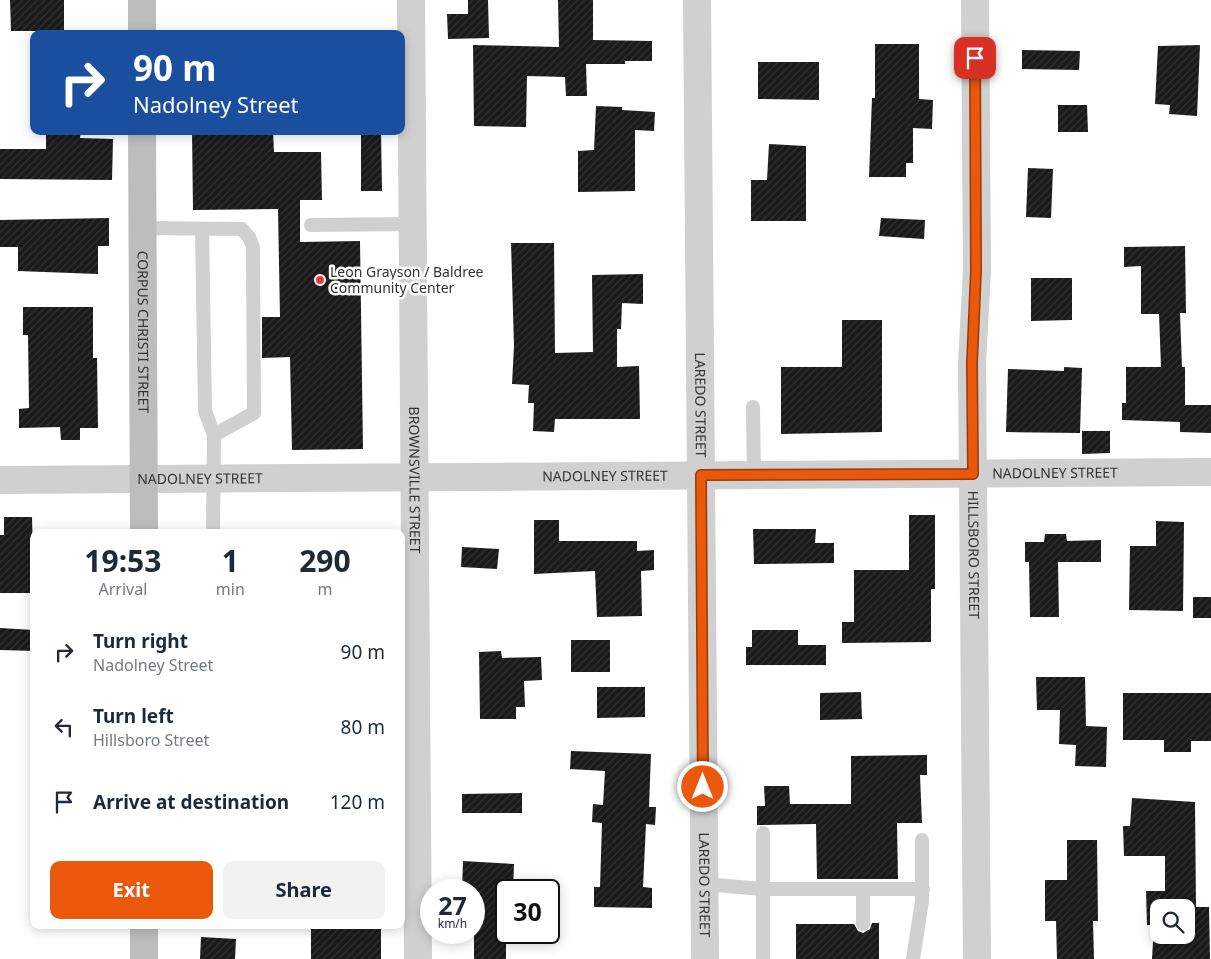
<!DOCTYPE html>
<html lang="en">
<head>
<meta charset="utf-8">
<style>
  body { margin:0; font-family:"Noto Sans",sans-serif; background:#f2f2f3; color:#1f2937; height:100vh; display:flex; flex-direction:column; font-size:19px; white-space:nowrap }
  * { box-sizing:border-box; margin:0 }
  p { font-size:16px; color:#747a83 }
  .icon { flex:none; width:28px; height:28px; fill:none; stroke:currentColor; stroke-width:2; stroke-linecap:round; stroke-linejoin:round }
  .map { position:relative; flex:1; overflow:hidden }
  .sheet { position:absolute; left:30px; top:529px; width:375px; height:400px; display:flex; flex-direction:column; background:#fff; border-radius:10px; box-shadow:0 2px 12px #0003 }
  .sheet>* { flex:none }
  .hud { position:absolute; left:30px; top:30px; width:375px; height:105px; border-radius:10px; box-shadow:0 2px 12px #0003; background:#1a4fa0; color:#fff; overflow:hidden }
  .fabs { position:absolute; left:1150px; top:899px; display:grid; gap:10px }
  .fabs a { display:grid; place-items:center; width:45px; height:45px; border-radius:10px; background:#fff; box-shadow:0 2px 12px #0003; font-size:25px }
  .speed { position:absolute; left:420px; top:879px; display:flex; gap:10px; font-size:25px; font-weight:700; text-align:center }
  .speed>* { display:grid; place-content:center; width:65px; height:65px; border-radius:50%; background:#fff; box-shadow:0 2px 12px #0003; line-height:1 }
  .speed small { font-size:12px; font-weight:400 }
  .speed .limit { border:2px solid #111; border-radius:8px; background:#fff; color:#111 }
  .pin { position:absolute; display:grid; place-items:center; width:42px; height:42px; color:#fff; margin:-21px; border-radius:10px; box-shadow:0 2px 8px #0006 }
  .me { position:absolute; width:55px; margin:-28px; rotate:0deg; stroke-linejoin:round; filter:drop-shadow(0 0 4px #0008) }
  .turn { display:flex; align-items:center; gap:18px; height:105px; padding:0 20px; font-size:22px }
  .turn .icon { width:65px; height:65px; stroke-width:2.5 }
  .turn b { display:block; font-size:35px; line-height:42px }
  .eta { display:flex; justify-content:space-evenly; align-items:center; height:85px; text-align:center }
  .eta b { font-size:30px; font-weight:700; line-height:35px }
  .primary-button { display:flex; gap:10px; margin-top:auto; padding:10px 20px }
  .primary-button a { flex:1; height:58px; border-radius:10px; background:#ea580c; color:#fff; font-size:20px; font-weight:700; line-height:58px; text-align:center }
  .primary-button a+a { background:#f2f2f3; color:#1f2937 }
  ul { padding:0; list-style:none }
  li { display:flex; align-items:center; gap:15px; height:75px; padding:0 20px }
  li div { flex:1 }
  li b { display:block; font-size:19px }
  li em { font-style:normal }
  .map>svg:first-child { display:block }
  .building { fill:url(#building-hatch); fill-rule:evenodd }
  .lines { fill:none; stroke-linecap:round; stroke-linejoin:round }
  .lane { stroke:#d0d0d0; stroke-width:14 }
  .street { stroke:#d0d0d0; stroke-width:28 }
  .secondary { stroke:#bdbdbd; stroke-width:28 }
  .route-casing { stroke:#983908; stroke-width:12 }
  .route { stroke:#ea580c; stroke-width:9 }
  .poi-dot { fill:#e63946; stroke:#fff; stroke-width:2 }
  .labels { text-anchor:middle; stroke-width:5; stroke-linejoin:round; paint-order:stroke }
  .poi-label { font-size:14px; fill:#333; stroke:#fff; text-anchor:start }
  .street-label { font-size:14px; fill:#333; stroke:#fff }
</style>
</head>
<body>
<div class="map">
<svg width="1211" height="959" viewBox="0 0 1211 959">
  <defs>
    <pattern id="building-hatch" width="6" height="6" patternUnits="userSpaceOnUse" patternTransform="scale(1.25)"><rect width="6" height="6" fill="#1a1a1a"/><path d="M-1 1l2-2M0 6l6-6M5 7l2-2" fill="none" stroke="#333"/></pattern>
  </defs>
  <rect width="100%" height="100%" fill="#fff"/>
  <g class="building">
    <polygon points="10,0 64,0 64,31 11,31"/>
    <polygon points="468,0 488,0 489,38 448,39 447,14 468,14"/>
    <polygon points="558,0 593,0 593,40 652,41 652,61 625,61 625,64 586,64 587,96 566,96 565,77 527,76 526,127 474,126 473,45 559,47"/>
    <polygon points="875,44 919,44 919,99 933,100 932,129 913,128 913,163 906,163 906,177 869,177 872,98 875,98"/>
    <polygon points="1200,45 1197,116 1169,114 1170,105 1155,104 1158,46"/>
    <polygon points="1022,50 1080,51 1079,70 1022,69"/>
    <polygon points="758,62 819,62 819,100 758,99"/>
    <polygon points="1058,105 1087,105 1088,132 1058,132"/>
    <polygon points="596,106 622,107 622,110 655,112 654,131 635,130 635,191 578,192 578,151 594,150"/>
    <polygon points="46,131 81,131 80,138 113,139 112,180 0,179 0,149 46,149"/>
    <polygon points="192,131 273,131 274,152 321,152 322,200 300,200 300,242 360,241 363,449 292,450 290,357 262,358 262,317 280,317 278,209 193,210"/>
    <polygon points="361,131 381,131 382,191 361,191"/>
    <polygon points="769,144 806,146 806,221 751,221 751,180 767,180"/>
    <polygon points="1028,168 1053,169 1051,218 1026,217"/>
    <polygon points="109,218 109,246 98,246 98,274 18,271 18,247 0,247 0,220"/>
    <polygon points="881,218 925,220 924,239 879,236"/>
    <polygon points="511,243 554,243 555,353 593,352 592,275 643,274 643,304 622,303 621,329 617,329 617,367 639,366 640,419 555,419 554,432 533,431 534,403 528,403 529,385 512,384 514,346"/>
    <polygon points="1185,246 1186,313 1180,313 1182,367 1185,367 1185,405 1211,405 1211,433 1180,432 1180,422 1122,420 1122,403 1126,403 1126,367 1161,367 1159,314 1141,314 1141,266 1124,267 1124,247"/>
    <polygon points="1031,278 1072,278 1072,320 1031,321"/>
    <polygon points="23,307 93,307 93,358 97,358 98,428 80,428 80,440 61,440 60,427 19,428 19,409 29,408 28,335 23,335"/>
    <polygon points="842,320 882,320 882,432 781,434 781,367 842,367"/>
    <polygon points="1064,367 1082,368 1080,433 1006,432 1008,369 1064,371"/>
    <polygon points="1082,431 1110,431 1110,453 1082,454"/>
    <polygon points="909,515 935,515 935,589 931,589 931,642 842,643 842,622 854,622 854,570 909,570"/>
    <polygon points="4,517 32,517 34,593 0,593 0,535 4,535"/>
    <polygon points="534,520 559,520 559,541 637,541 637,551 654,550 654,570 641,571 642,616 597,617 595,571 534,574"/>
    <polygon points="1156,521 1184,522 1183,611 1129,610 1130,546 1156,546"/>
    <polygon points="753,529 816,529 815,543 834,543 834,563 754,564"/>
    <polygon points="1045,534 1066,534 1067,541 1101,540 1101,562 1058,562 1059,617 1030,617 1029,562 1025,562 1025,542 1044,542"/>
    <polygon points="462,547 499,549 497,569 461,567"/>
    <rect x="1193" y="597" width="18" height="21"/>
    <polygon points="0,628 34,630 34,651 0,650"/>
    <polygon points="752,630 798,630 798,645 826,645 826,665 746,665 746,647 752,647"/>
    <rect x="571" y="640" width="39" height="32"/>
    <polygon points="501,651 502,658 541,657 542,680 524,681 525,707 516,707 516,719 480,719 479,652"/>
    <polygon points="1036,677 1085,677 1086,726 1107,727 1106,767 1075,766 1076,745 1059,744 1060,710 1037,710"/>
    <polygon points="597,687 645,687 645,717 597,718"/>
    <polygon points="861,692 862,719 820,720 820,693"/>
    <polygon points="1123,693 1211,693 1211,741 1191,741 1191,752 1164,752 1164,740 1123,740"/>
    <polygon points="571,751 651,754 649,807 656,807 655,825 646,824 643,887 652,888 652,908 594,907 594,887 600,887 602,823 592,822 593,804 603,805 605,771 570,769"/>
    <polygon points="927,755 927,775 920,775 922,823 897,823 898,879 817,879 816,824 757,825 757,806 765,806 764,786 789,786 790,804 851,804 851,756"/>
    <polygon points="522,793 522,813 462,813 462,794"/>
    <path d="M1132,798L1195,802L1196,907H1209L1210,959H1152L1154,925H1147L1146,891H1165V856H1124L1123,826H1130ZM1159,908H1186V935H1159Z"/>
    <polygon points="1067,840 1097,840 1098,921 1093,921 1094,959 1057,959 1056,921 1045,921 1045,880 1067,880"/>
    <polygon points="463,861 514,864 513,890 506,890 506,959 474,959 474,890 462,890"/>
    <polygon points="872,923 879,923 879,959 796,959 796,924 854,924 858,931 863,933 870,929"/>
    <rect x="311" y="925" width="70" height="34"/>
    <polygon points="201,937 236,939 235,959 200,959"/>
  </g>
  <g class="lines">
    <g class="lane">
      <polyline points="311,225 412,224"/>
      <polyline points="143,228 242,229 249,237 253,247 254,413 214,435"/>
      <polyline points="202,229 205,411 214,435 213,532"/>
      <polyline points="753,407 754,475"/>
      <polyline points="704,884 763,889 923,889"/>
      <polyline points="863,889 863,924"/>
      <polyline points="763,959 763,833"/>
      <polyline points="913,959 922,901 922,840"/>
    </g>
    <g class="street">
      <path id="s1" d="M411,0L418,959"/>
      <path id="s2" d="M697,0L705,959"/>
      <path id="s3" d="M975,0L977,270L972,363L977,959"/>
      <path id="s4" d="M0,480L1211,472"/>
    </g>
    <g class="secondary">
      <polyline points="142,0 142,34"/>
      <path id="s5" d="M142,131L144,532"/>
      <polyline points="144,925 144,959"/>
    </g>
  </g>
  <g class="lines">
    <g class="route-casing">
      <polyline id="route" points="703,787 701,475 973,474 972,363 976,270 975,58"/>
    </g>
    <use href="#route" class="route"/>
  </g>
  <circle class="poi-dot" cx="320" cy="280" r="5"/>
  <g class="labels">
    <g class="poi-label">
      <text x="330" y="277">Leon Grayson / Baldree<tspan x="330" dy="16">Community Center</tspan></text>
    </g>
    <g class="street-label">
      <text dy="5" stroke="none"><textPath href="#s5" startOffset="201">CORPUS CHRISTI STREET</textPath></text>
      <text dy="5" stroke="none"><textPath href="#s2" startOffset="405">LAREDO STREET</textPath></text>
      <text dy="5" stroke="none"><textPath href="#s4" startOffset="1055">NADOLNEY STREET</textPath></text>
      <text dy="5" stroke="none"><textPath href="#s4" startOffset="605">NADOLNEY STREET</textPath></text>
      <text dy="5" stroke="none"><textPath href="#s4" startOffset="200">NADOLNEY STREET</textPath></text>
      <text dy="5" stroke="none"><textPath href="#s1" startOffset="480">BROWNSVILLE STREET</textPath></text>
      <text dy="5" stroke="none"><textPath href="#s3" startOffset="555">HILLSBORO STREET</textPath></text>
      <text dy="5" stroke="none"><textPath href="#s2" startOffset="885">LAREDO STREET</textPath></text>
    </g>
  </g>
</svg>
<div class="fabs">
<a><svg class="icon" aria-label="search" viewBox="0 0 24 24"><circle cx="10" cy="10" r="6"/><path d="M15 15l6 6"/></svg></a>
</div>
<div class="speed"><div>27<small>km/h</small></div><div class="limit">30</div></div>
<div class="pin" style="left:975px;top:58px;background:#d93025"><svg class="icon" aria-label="arrive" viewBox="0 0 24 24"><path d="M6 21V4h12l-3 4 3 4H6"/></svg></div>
<svg class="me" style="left:703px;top:787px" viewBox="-20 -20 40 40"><circle r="17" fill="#ea580c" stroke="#fff" stroke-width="3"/><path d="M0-11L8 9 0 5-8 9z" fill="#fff"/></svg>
<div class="hud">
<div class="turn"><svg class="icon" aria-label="right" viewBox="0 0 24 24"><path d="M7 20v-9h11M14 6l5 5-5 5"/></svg><div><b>90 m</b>Nadolney Street</div></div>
</div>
<section class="sheet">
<div class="eta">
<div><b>19:53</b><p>Arrival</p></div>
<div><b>1</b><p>min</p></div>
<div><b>290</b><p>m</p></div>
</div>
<ul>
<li><svg class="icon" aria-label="right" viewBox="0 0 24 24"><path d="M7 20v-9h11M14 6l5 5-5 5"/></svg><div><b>Turn right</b><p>Nadolney Street</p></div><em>90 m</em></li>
<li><svg class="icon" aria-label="left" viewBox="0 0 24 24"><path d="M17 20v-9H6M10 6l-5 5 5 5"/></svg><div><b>Turn left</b><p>Hillsboro Street</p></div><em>80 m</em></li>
<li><svg class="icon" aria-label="arrive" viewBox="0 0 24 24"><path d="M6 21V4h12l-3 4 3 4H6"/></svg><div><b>Arrive at destination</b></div><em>120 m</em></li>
</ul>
<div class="primary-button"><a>Exit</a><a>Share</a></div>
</section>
</div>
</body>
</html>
